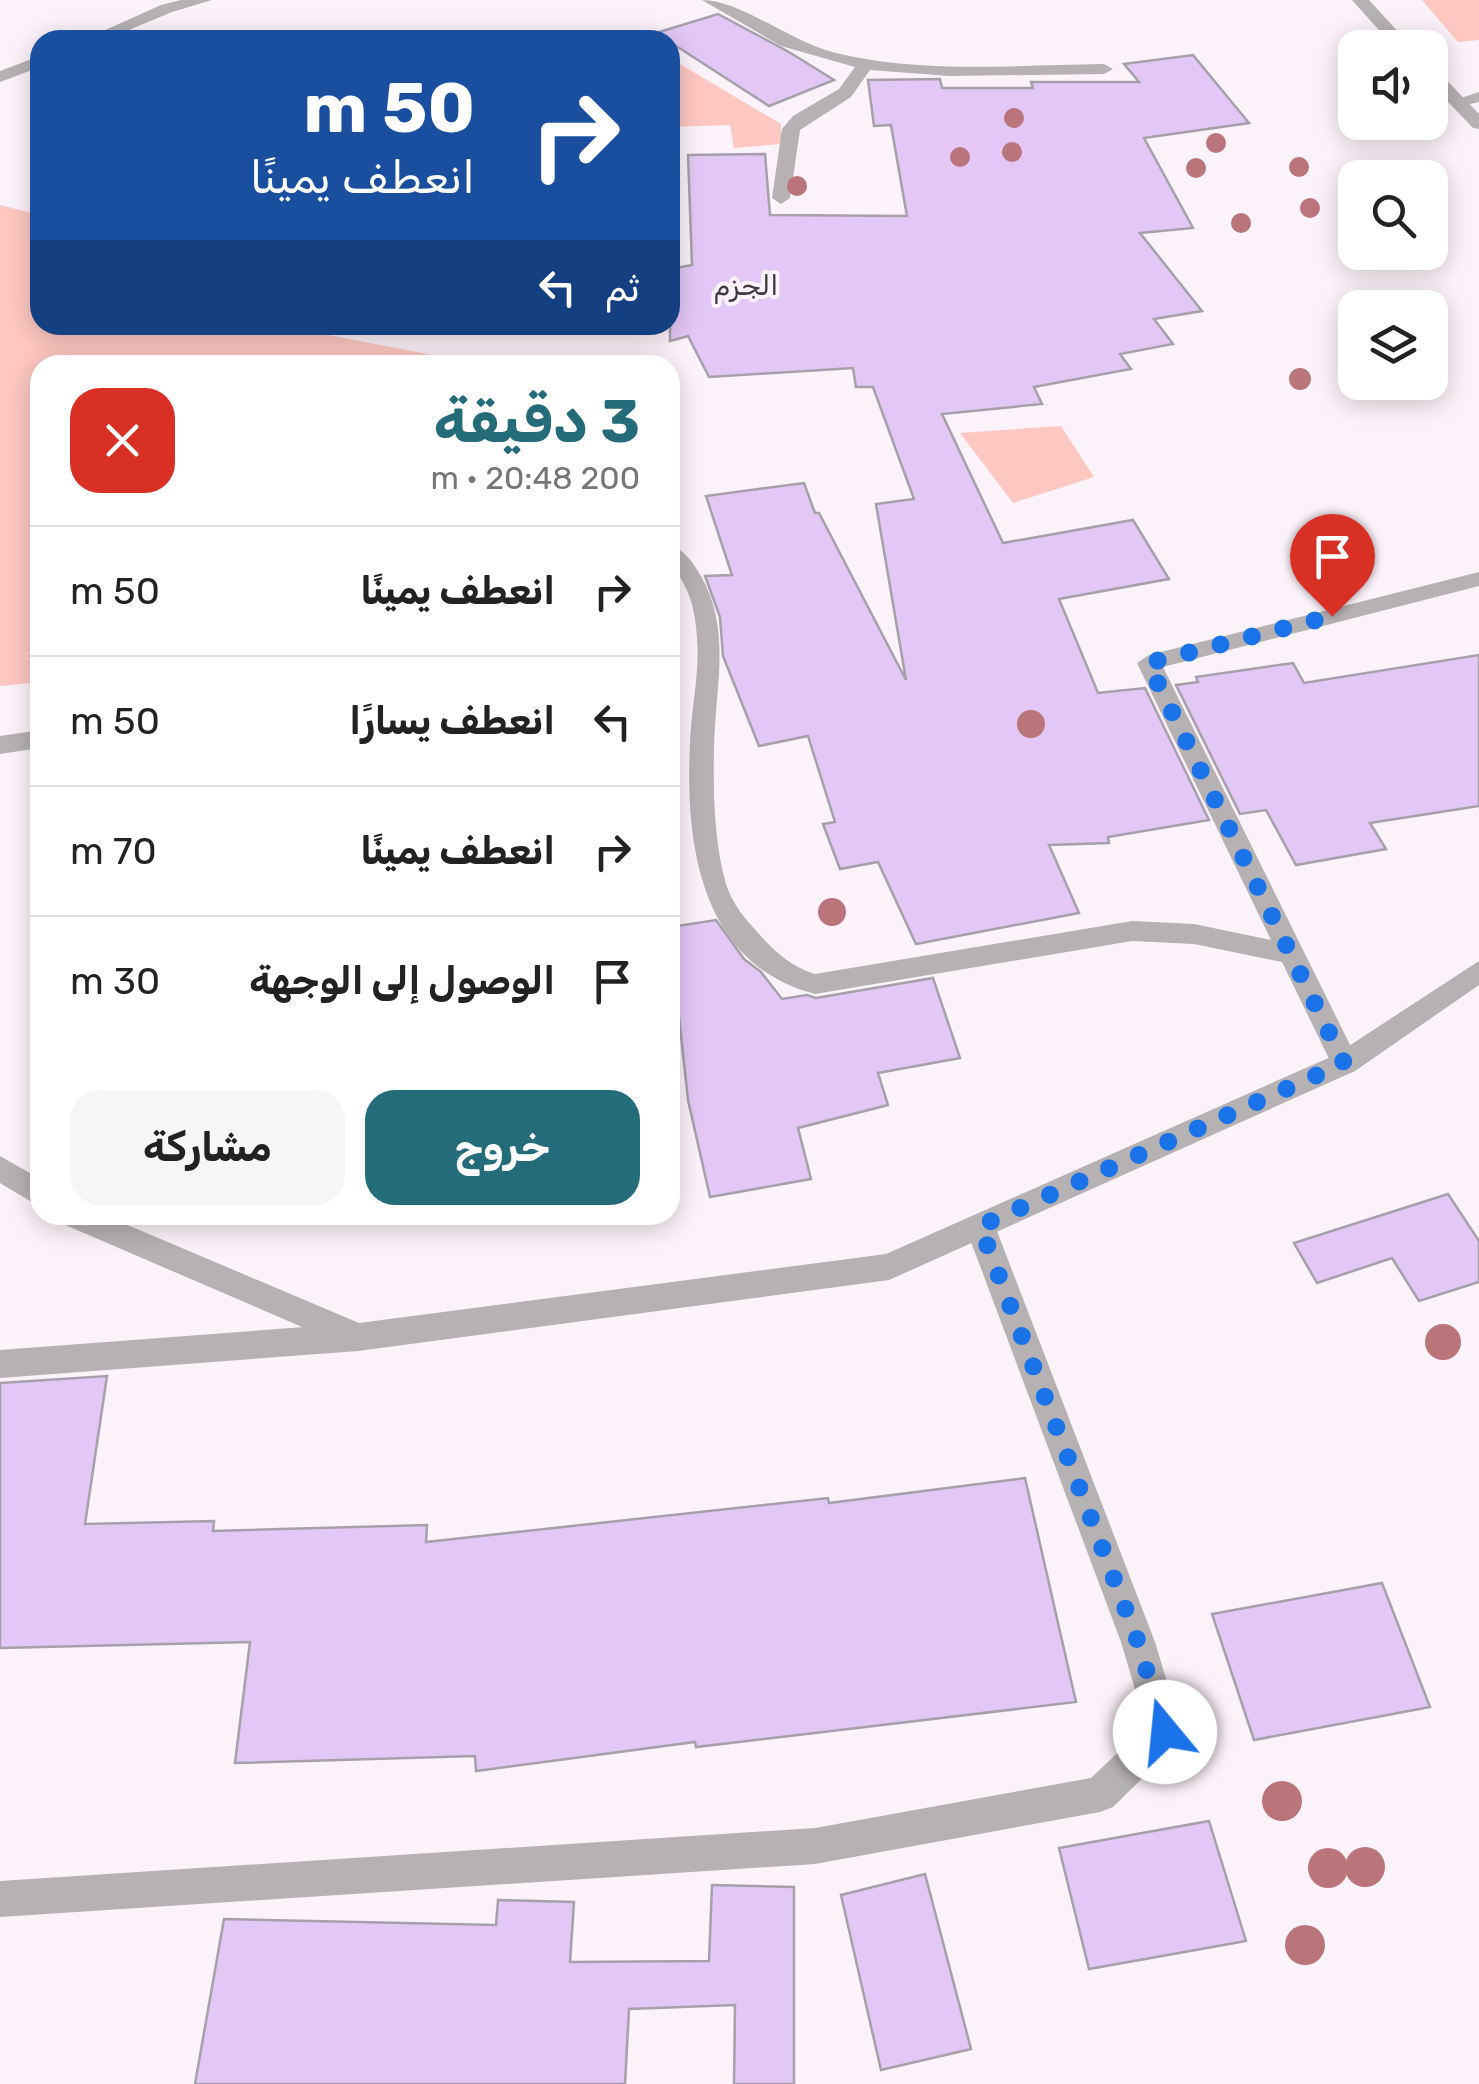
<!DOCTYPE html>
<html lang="ar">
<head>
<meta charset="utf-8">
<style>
  body { margin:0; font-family:Rubik,"Noto Naskh Arabic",sans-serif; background:#f6f6f6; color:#222; direction:rtl; height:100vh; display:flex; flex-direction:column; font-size:38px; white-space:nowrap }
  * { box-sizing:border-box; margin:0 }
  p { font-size:32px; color:#767676 }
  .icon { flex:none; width:55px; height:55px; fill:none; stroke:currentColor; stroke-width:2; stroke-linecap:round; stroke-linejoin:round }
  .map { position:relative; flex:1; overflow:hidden; direction:ltr }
  .sheet { position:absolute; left:30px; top:355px; width:650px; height:870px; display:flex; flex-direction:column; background:#fff; border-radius:30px; box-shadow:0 5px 25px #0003; direction:rtl }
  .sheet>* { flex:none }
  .top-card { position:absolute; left:30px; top:30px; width:650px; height:305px; border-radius:30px; box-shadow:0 5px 25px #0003; direction:rtl; background:#1a4fa0; color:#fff; overflow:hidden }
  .fabs { position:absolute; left:1338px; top:30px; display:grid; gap:20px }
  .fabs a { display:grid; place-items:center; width:110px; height:110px; border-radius:20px; background:#fff; box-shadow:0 5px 25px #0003; font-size:50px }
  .pin { position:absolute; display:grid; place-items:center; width:85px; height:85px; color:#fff; margin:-102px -42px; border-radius:50% 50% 50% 0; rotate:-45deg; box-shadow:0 0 10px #0007 }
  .pin .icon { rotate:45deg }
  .me { position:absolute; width:110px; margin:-55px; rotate:343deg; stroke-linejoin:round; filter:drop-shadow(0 0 8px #0008) }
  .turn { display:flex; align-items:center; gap:35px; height:210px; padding:0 40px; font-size:45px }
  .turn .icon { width:130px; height:130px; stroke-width:2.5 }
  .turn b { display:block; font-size:70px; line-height:85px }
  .then { display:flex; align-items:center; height:95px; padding:0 40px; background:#0003; gap:20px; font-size:38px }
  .round { display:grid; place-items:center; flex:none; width:105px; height:105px; border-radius:30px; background:#f6f6f6 }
  .headline { display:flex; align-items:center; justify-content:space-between; height:170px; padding:0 40px }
  h1 { font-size:60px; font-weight:700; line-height:75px; color:#256c7a }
  .primary-button { display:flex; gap:20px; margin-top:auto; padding:20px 40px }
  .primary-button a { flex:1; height:115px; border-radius:30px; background:#256c7a; color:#fff; font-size:40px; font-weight:700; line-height:115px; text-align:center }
  .primary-button a+a { background:#f6f6f6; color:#222 }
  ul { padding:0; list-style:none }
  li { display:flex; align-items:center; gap:30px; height:130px; padding:0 40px; border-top:2px solid #e0e0e0 }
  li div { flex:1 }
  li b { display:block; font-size:38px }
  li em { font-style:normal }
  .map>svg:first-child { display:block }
  .green { fill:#fec7c1 }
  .building { fill:#e3c7f6; stroke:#a5a0a9; stroke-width:2.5 }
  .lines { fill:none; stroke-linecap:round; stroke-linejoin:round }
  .service { fill:#b6b1b2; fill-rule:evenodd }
  .minor { fill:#b6b1b2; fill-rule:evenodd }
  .tertiary { fill:#b6b1b2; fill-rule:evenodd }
  .tree { fill:#b9757a }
  .route { stroke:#1a73e8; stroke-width:18; stroke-dasharray:0 32.4 }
  .labels { text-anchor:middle; stroke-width:8; stroke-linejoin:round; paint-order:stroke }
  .far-neighbourhood-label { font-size:28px; fill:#3e3a3d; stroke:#fcf2f9 }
</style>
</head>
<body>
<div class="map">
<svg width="1479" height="2084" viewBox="0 0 1479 2084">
  <rect width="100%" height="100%" fill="#fcf2f9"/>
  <g class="green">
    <polygon points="1422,0 1479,0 1479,40 1458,42"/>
    <polygon points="680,64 781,124 781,144 734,148 730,125 670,127 670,66"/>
    <polygon points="0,205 40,215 40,325 297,325 307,331 449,358 446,365 40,365 40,682 0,686"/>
    <polygon points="1061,426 1094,477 1013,503 960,433"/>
  </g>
  <g class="building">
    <polygon points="718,14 789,52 834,80 769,106 656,33"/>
    <polygon points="1193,55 1249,123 1144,138 1193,228 1140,233 1202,311 1154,319 1173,344 1120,354 1131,369 1034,387 1042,404 942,414 1003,543 1133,520 1169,579 1059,599 1098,693 1145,688 1209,820 1108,837 1109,843 1049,845 1079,913 916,944 878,862 840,869 823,824 835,822 808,736 759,746 723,656 720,617 705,576 732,575 706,496 804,483 815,513 819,513 906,680 876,504 914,499 873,387 856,387 853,368 709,377 688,336 670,341 670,269 692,265 688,155 765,154 770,215 907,216 891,125 874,126 868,80 940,79 942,88 1033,88 1031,82 1139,82 1124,64"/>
    <polygon points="1479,655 1479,806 1370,823 1386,849 1296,865 1266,810 1240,814 1176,685 1198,682 1196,677 1293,663 1304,683"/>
    <polygon points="716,920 744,959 761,972 782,999 807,995 816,998 933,978 960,1058 878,1073 888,1105 798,1128 811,1179 710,1197 688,1100 678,1008 670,1010 670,927"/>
    <polygon points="1448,1194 1479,1241 1479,1282 1419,1301 1392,1258 1317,1283 1294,1243"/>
    <polygon points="107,1376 85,1524 214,1521 213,1531 427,1525 426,1542 828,1498 829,1503 1025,1478 1076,1702 696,1747 695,1742 476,1771 475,1756 235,1763 250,1642 0,1648 0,1383"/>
    <polygon points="1382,1583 1430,1707 1254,1740 1212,1614"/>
    <polygon points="1209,1821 1246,1941 1089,1969 1059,1848"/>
    <polygon points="925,1874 971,2049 881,2070 841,1895"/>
    <polygon points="712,1885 794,1887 794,2084 734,2084 735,2005 629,2009 625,2084 195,2084 224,1919 496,1925 498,1900 574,1902 570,1962 709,1961"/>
  </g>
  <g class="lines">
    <polygon class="service" points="1479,92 1479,102 1458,107 1449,102"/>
    <g class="minor">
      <path d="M702,0C741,0 792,43 836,53C922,74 1016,65 1104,64L1113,69L1104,74L949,76L870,70L851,97L800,130L790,198L781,204L772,198L782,129L793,116L839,89L855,67L781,46Z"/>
      <path d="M670,545C684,549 694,564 701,576C732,631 715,688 714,748C713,791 714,842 726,884C732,904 746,920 760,935C775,952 792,967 815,974L1132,921L1194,924L1271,940L1137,663L1149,655L1479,572V586L1163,667L1359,1063L1355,1071L1345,1074L1335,1071L1282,962L1194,944L1132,941L815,994C701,964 685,846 690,744C691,709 700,673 697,638C696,623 694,607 688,593C679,571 670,570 670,545Z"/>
      <polygon points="40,730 40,748 0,754 0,736"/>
      <polygon points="980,1213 990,1217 995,1226 1155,1642 1182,1732 1177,1744 1113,1807 1100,1812 815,1864 0,1917 0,1881 815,1828 1091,1778 1146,1726 1121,1642 965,1226 970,1217"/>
      <polygon points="358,1323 369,1327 373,1337 369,1347 358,1351 0,1378 0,1350"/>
    </g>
    <g class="tertiary">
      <polygon points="181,0 212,0 172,12 105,40 83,40 161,5"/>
      <polygon points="1352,0 1369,0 1413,48 1395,48"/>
      <polygon points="40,56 40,67 0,82 0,71"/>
      <polygon points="1430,68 1436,69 1479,114 1479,129 1473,128 1430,83"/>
      <polygon points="1479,961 1479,985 1355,1071 889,1280 358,1351 63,1224 58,1215 104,1215 359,1323 886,1254 1335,1055"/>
      <polygon points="0,1156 40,1179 40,1207 0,1183"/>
    </g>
  </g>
  <g class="tree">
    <circle cx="1014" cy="118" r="10"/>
    <circle cx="1216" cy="143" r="10"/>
    <circle cx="1012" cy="152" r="10"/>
    <circle cx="960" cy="157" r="10"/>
    <circle cx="1299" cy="167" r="10"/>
    <circle cx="1196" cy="168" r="10"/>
    <circle cx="797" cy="186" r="10"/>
    <circle cx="1310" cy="208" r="10"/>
    <circle cx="1241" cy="223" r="10"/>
    <circle cx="1300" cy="379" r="11"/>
    <circle cx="1031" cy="724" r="14"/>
    <circle cx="832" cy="912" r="14"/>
    <circle cx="1443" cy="1342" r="18"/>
    <circle cx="1282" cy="1801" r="20"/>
    <circle cx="1365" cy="1867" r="20"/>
    <circle cx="1328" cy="1868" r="20"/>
    <circle cx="1305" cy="1945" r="20"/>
  </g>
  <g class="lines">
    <polyline class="route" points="1165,1732 1138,1642 980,1226 1344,1063 1148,663 1332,616"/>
  </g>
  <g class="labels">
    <g class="far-neighbourhood-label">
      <text x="746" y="295">الجزم</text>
    </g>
  </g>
</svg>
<div class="fabs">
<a><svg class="icon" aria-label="sound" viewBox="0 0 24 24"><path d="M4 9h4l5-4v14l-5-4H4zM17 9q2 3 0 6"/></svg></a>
<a><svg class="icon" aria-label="search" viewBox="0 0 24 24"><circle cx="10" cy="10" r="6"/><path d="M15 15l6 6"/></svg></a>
<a><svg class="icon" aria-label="layers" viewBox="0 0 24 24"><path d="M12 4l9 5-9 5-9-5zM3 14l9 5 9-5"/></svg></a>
</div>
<div class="pin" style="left:1332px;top:616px;background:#d93025"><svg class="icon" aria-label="arrive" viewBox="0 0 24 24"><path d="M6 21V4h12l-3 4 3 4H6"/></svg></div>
<svg class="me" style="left:1165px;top:1732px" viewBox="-20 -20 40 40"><circle r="19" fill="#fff"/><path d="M0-13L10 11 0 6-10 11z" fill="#1a73e8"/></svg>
<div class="top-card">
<div class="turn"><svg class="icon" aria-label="right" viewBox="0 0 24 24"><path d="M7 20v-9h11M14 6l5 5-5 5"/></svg><div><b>50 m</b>انعطف يمينًا</div></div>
<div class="then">ثم<svg class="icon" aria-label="left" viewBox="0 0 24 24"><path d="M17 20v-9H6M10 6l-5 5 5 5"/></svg></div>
</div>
<section class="sheet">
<div class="headline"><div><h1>3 دقيقة</h1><p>200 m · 20:48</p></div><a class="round" style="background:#d93025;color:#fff"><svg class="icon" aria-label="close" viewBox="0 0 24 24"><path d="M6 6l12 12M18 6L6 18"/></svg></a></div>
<ul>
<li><svg class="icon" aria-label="right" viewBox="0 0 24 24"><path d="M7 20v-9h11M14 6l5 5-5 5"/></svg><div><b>انعطف يمينًا</b></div><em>50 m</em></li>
<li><svg class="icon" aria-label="left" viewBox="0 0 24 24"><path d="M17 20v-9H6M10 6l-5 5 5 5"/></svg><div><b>انعطف يسارًا</b></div><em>50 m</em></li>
<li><svg class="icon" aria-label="right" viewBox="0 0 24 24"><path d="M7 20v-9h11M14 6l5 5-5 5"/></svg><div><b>انعطف يمينًا</b></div><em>70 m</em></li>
<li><svg class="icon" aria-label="arrive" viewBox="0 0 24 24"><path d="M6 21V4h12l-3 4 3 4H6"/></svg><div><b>الوصول إلى الوجهة</b></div><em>30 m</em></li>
</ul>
<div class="primary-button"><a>خروج</a><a>مشاركة</a></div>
</section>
</div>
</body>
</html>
